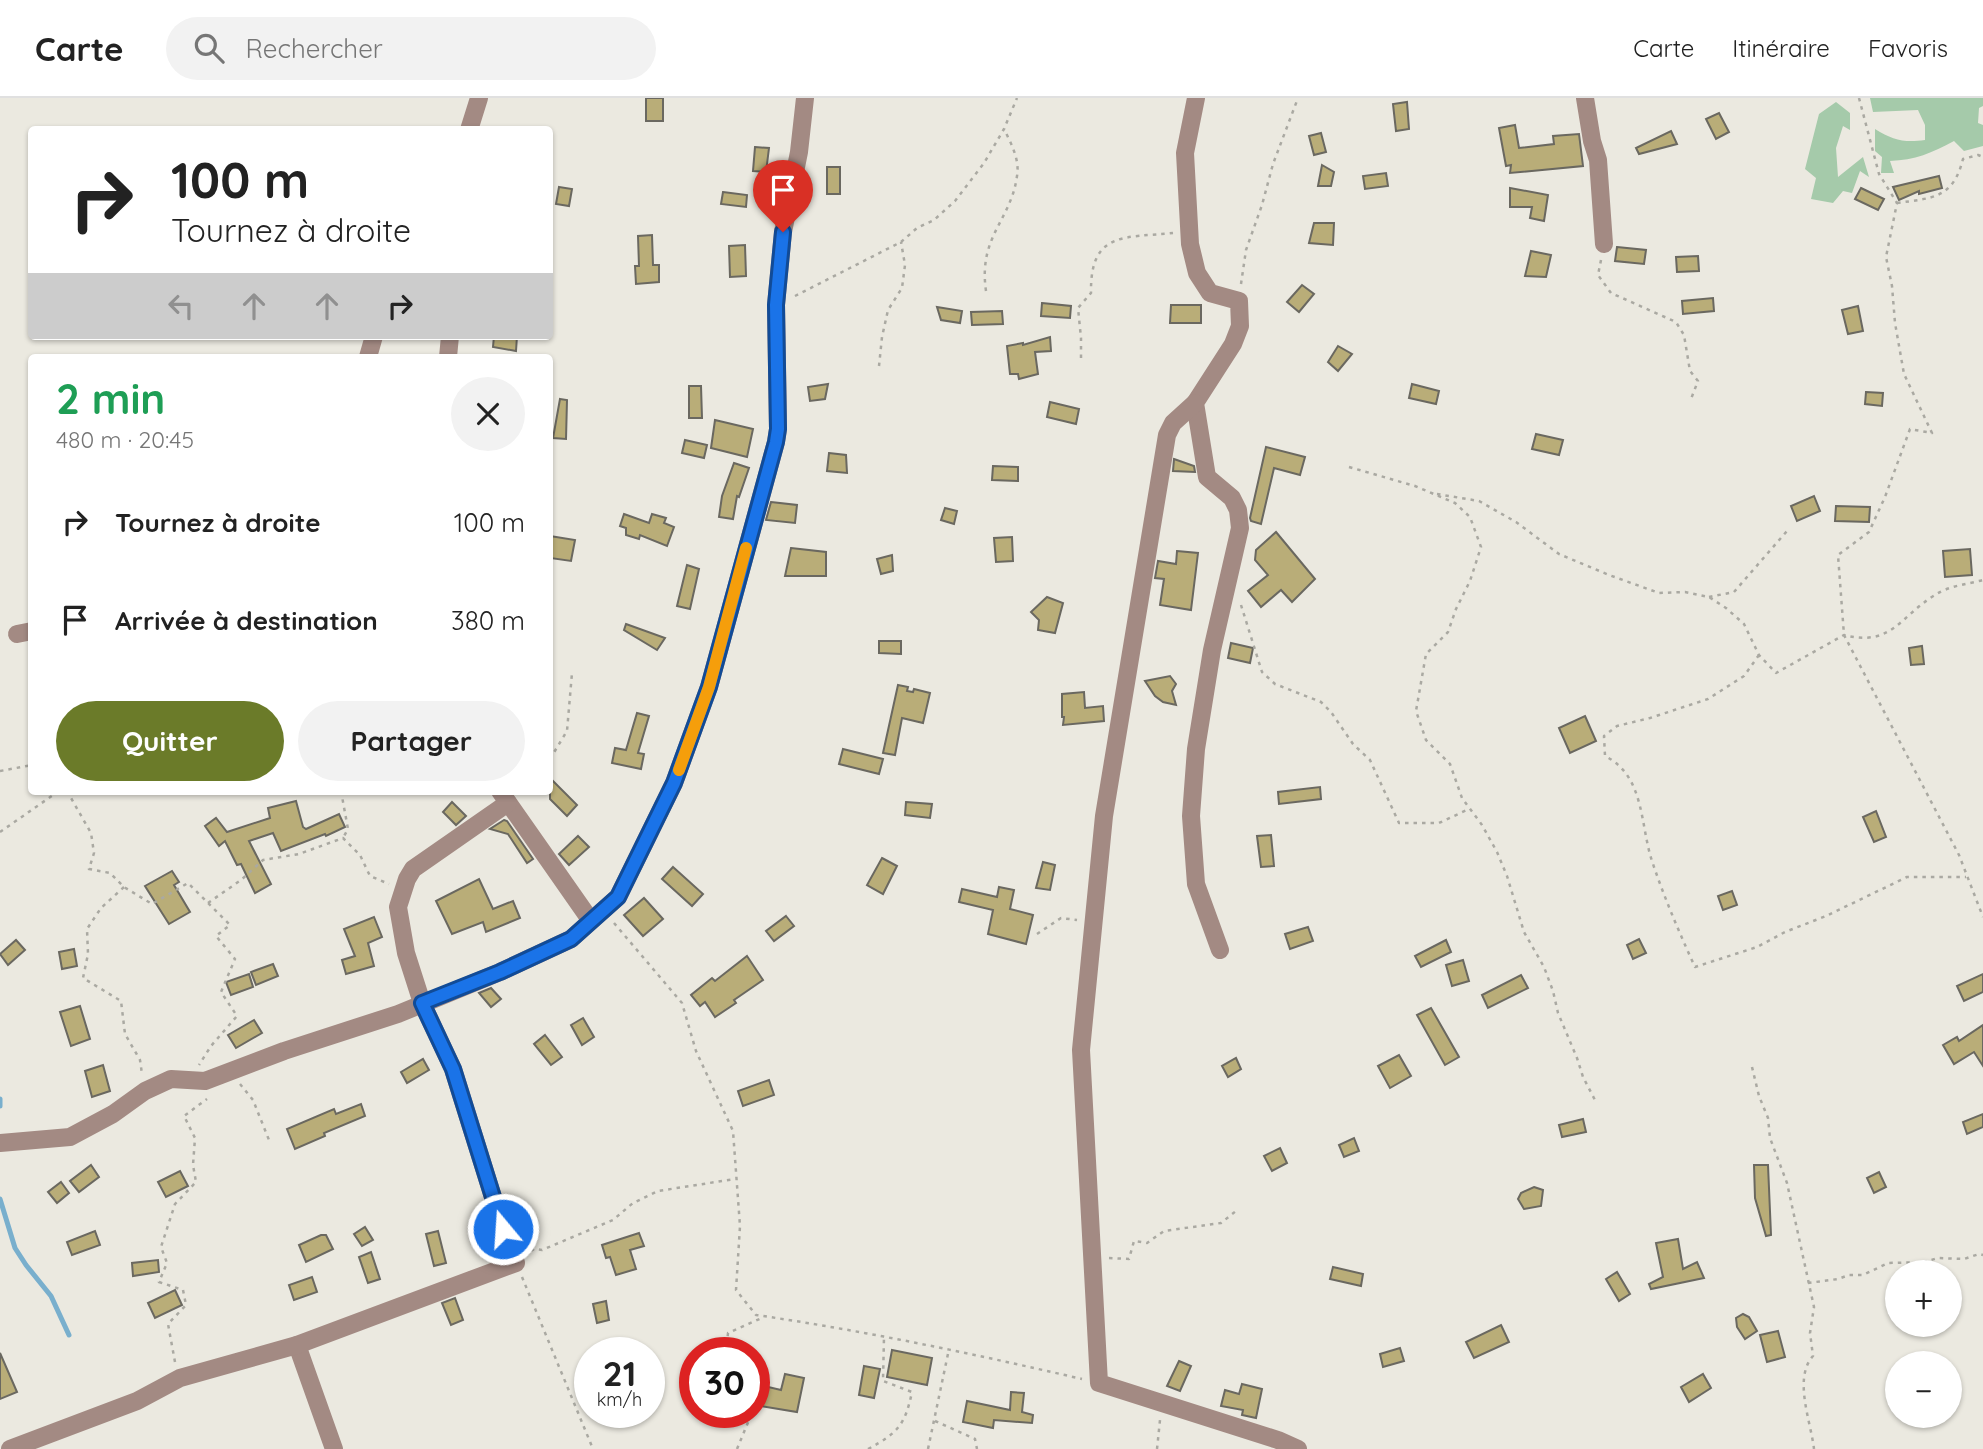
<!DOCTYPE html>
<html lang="fr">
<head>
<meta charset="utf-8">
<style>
  body { margin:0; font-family:Quicksand,sans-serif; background:#f2f2f2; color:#222; height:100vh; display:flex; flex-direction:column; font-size:26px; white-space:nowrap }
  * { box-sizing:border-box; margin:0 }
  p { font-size:23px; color:#767676 }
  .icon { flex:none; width:38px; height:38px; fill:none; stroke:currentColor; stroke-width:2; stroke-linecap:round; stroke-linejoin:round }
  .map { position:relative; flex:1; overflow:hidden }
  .drawer { position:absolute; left:28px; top:256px; width:525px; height:441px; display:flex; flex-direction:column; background:#fff; border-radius:7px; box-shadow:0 2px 5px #0004 }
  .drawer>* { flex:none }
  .top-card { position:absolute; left:28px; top:28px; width:525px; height:214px; border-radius:7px; box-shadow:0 2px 5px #0004; background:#fff; color:#222; overflow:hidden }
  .tools { position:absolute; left:1885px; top:1162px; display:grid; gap:14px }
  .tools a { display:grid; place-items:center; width:77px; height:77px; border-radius:50%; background:#fff; box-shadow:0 2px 5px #0004; font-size:35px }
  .speed { position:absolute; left:574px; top:1239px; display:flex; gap:14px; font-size:35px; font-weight:700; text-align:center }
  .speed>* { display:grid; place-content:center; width:91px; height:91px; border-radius:50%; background:#fff; box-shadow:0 2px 5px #0004; line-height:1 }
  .speed small { font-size:18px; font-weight:400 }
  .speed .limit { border:10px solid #d22; background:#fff; color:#111 }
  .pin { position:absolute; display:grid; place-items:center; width:60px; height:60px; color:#fff; margin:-72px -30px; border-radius:50% 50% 50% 0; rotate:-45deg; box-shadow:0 0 7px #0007 }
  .pin .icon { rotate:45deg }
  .me { position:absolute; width:77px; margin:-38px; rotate:342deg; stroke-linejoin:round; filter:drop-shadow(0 0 5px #0008) }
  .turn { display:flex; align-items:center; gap:24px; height:147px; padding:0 28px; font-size:32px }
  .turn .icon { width:91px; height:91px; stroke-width:2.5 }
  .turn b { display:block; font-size:49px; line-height:60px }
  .lanes { display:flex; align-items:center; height:66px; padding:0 28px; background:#0003; justify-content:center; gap:35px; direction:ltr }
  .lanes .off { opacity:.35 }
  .round { display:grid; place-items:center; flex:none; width:74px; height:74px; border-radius:37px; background:#f2f2f2 }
  .headline { display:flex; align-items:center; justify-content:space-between; height:119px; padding:0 28px }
  h1 { font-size:42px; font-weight:800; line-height:52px; color:#1e9e55 }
  .action { display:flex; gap:14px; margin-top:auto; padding:14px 28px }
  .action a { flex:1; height:80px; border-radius:42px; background:#6b7b29; color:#fff; font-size:28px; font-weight:800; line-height:80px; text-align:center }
  .action a+a { background:#f2f2f2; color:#222 }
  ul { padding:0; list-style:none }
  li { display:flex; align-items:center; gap:21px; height:98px; padding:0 28px }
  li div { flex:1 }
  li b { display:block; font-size:26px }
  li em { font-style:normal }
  header { display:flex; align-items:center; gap:42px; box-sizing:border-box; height:98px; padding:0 35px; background:#fff; border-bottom:2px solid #e0e0e0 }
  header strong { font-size:33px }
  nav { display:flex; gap:38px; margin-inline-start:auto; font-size:24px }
  .search { width:490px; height:63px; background:#f2f2f2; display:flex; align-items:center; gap:18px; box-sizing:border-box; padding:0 24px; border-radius:38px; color:#767676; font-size:26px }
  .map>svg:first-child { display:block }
  .green { fill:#a5caaa }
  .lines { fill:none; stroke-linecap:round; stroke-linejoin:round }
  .stream { stroke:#79afcd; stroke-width:5 }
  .building { fill:#b9ad78; stroke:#6a6860; stroke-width:2 }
  .path { stroke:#aaa9a2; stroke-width:2.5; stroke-dasharray:3.5 5; stroke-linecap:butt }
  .minor { stroke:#a38a83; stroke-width:18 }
  .route-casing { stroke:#114b97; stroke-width:18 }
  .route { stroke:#1a73e8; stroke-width:12 }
  .slow { stroke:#f59e0b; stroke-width:12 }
</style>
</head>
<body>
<header>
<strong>Carte</strong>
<div class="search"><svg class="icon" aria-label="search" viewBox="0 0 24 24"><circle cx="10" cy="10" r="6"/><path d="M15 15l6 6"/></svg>Rechercher</div>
<nav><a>Carte</a><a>Itinéraire</a><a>Favoris</a></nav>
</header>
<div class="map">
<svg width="1983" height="1351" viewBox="0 0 1983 1351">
  <rect width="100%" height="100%" fill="#ebe9e0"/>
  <g class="green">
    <path d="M1870,0H1983V8L1979,10L1978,25L1983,27V48L1964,53L1954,43C1932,55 1915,62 1890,63L1894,75H1881L1882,59L1875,53V31C1893,42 1904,45 1925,42V27L1918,12L1873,14Z"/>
    <polygon points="1836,4 1850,15 1850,32 1843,28 1836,50 1838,79 1863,59 1869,79 1860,73 1852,95 1843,93 1833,105 1811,101 1816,80 1805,71 1819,16"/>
  </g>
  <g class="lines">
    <g class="stream">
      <polyline points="0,1001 0,1008"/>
      <polyline points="0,1101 15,1150 26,1167 51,1198 69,1237"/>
    </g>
  </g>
  <g class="building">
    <rect x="646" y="0" width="17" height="23"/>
    <polygon points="1407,4 1409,31 1396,33 1393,6"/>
    <polygon points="1719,15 1729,34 1716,41 1706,21"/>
    <polygon points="1515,27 1519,50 1554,46 1553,38 1579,36 1583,68 1510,75 1511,67 1506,68 1499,30"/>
    <polygon points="1671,33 1677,46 1639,56 1636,50"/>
    <polygon points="1321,35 1326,54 1314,57 1309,38"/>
    <polygon points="755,49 769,50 766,74 753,73"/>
    <polygon points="1322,67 1334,74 1331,88 1318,88"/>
    <rect x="827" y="69" width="13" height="27"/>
    <polygon points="1386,75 1388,88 1365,91 1363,78"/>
    <polygon points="1939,78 1942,90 1919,96 1919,93 1899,102 1893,89"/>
    <polygon points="559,89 572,91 569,108 556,106"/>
    <polygon points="1510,90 1548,97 1544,123 1530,120 1532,109 1510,109"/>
    <polygon points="1861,90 1884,101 1878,112 1855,101"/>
    <polygon points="723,94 747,97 746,109 721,106"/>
    <polygon points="1314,125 1334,125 1333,147 1309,145"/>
    <polygon points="652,137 653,167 659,167 659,184 636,186 635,168 639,168 638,138"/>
    <polygon points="745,147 746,178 730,179 729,148"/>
    <polygon points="1617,149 1646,152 1644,166 1615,163"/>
    <polygon points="1531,153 1551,157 1546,179 1525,178"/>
    <polygon points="1698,158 1699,173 1677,174 1676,159"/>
    <polygon points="1302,187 1314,196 1299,214 1287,204"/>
    <polygon points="1713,200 1714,213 1683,216 1682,203"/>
    <polygon points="1042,205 1071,208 1070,220 1041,218"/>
    <polygon points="1171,207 1201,207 1201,225 1170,225"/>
    <polygon points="1858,208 1863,233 1848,236 1842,212"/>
    <polygon points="937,209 962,213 960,225 941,222"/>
    <polygon points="1002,213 1003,226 972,227 971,214"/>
    <polygon points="494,238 517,238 516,253 493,249"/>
    <polygon points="1050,239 1051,253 1035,254 1038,276 1019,281 1018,276 1010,276 1007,248 1023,245 1023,247"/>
    <polygon points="1338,248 1352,256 1338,273 1328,264"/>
    <polygon points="828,286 825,301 810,303 808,289"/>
    <polygon points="1412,286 1439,293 1436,306 1409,300"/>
    <polygon points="689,288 701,288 702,320 689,320"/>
    <polygon points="1866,294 1883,295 1882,308 1865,306"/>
    <polygon points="560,301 567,302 566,341 553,340"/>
    <polygon points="1050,304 1079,311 1076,326 1047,319"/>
    <polygon points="715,322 753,331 747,359 711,350"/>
    <polygon points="1536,336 1563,342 1559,357 1532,351"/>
    <polygon points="685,342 707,347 704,360 682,355"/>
    <polygon points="1266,349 1305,359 1300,377 1274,370 1261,426 1251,423 1250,420"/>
    <polygon points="829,355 846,357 847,375 827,373"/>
    <polygon points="1174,361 1194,368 1195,374 1173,373"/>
    <polygon points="734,365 749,370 739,399 737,398 733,421 719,419 722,398"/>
    <polygon points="993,368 1018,369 1018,383 992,382"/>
    <polygon points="1814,398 1820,413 1797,423 1791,408"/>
    <polygon points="771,404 797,407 795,425 766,422"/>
    <polygon points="1836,408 1870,409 1869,424 1835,423"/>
    <polygon points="945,410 957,413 954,426 941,422"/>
    <polygon points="624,416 649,425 652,416 666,420 664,425 674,429 667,448 640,437 639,441 626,437 626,430 620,428"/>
    <polygon points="1276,434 1315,481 1292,504 1281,492 1261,509 1248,493 1268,477 1255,462 1256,452"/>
    <polygon points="550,438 575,442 571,463 550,460"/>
    <polygon points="1012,439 1013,463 996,464 994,440"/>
    <polygon points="791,450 826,454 826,478 785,478"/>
    <polygon points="1970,451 1972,477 1945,479 1943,453"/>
    <polygon points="1177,453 1198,455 1191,512 1160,507 1164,481 1155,480 1158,463 1176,466"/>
    <polygon points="892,457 893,473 881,476 877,461"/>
    <polygon points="687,467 699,471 690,511 677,508"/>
    <polygon points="1047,499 1063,505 1055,535 1038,532 1039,522 1031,514"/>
    <polygon points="626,526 665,540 657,552 624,532"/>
    <polygon points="879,543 901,543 901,556 879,555"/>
    <polygon points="1231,545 1253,550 1250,565 1228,560"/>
    <polygon points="1922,548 1924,566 1911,567 1909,550"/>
    <polygon points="1170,578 1176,586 1172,593 1176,607 1163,604 1155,598 1145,583"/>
    <polygon points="898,587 908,589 907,593 913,594 914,591 930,595 923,625 902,620 895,657 883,655"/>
    <polygon points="1084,594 1085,610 1103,608 1104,623 1063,627 1064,619 1062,619 1062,596"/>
    <polygon points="637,615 649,618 638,655 644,656 641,671 612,665 615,650 626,652"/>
    <polygon points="1585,618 1596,643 1570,655 1559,630"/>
    <polygon points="843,651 883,661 879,676 839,666"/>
    <polygon points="550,680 577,707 567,718 550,701"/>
    <polygon points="1320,689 1321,701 1279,706 1278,694"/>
    <polygon points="296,703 303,729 306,731 339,716 345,729 326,738 325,736 281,753 273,735 249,743 271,786 255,795 241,766 237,767 225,743 219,748 205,728 216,720 227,734 270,720 268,710"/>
    <polygon points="452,704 466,718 456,727 443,714"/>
    <polygon points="906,704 932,706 930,720 905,717"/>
    <polygon points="1876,713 1886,739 1874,744 1863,719"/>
    <polygon points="504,722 507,723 533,761 527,765 508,736 490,731"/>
    <polygon points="1271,737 1274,768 1261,769 1257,738"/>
    <polygon points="578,738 589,749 569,767 559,756"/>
    <polygon points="882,760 897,768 883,796 867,787"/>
    <polygon points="1043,764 1055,767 1050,792 1036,790"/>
    <polygon points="673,769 703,796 692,808 662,781"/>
    <polygon points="172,773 179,784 174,787 190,814 169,826 145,788"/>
    <polygon points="479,781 493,811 513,803 520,820 486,834 483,824 452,836 436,803"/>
    <polygon points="999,789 1014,792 1010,811 1033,817 1026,846 988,836 993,812 959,804 962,791 997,799"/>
    <polygon points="1732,793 1737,807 1723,812 1718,798"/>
    <polygon points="644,800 663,821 643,838 624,817"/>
    <polygon points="786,818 794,828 774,843 766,833"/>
    <polygon points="374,819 382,839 368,845 374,868 346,876 342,862 355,858 344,831"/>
    <polygon points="1308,829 1313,843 1290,851 1285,836"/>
    <polygon points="1639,841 1646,855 1633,861 1627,847"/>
    <polygon points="16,842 25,852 8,867 0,856"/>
    <polygon points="1446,842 1451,854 1421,869 1415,858"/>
    <polygon points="74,851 77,868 62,871 59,854"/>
    <polygon points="747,858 763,882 734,902 736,905 715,919 705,904 700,908 691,897 712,880 715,883"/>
    <polygon points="1463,862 1469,883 1452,888 1446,867"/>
    <polygon points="273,866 278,878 256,887 251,874"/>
    <polygon points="249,876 253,889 231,897 226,884"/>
    <polygon points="1983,876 1983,894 1964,903 1957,888"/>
    <polygon points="1521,877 1528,890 1488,910 1482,897"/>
    <polygon points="491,890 501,901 491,909 479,895"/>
    <polygon points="80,908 90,941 71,948 60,914"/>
    <polygon points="1431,910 1459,959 1445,967 1417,917"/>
    <polygon points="583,920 594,939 582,947 571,927"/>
    <polygon points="254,922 262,935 236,950 228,937"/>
    <polygon points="1983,927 1983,968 1974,954 1954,966 1943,947 1957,939 1959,943"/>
    <polygon points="545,937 562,959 551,967 534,946"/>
    <polygon points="1399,957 1411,978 1390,990 1378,968"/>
    <polygon points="1236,960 1241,971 1228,979 1222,968"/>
    <polygon points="423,961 429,972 407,985 401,974"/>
    <polygon points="103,967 110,993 92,999 85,973"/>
    <polygon points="769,982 774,997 743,1008 738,993"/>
    <polygon points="361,1006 365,1018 324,1035 325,1038 295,1051 287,1031 334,1011 336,1016"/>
    <polygon points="1983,1016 1983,1029 1967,1036 1963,1024"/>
    <polygon points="1583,1021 1586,1034 1562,1039 1559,1027"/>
    <polygon points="1354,1040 1359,1053 1344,1059 1339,1047"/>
    <polygon points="1280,1050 1287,1065 1272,1073 1264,1058"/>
    <polygon points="91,1067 99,1079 79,1094 70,1083"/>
    <polygon points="1754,1067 1768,1067 1771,1137 1766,1138 1755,1100"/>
    <polygon points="180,1073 188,1088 166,1099 158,1084"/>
    <polygon points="1879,1074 1886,1089 1874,1095 1867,1080"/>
    <polygon points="61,1084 69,1095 57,1105 48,1094"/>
    <polygon points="1534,1089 1543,1092 1541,1108 1524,1111 1518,1101 1521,1095"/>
    <polygon points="365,1129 373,1142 362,1148 354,1136"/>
    <polygon points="95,1133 100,1147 72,1157 67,1144"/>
    <polygon points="438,1133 446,1165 434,1168 426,1136"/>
    <polygon points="639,1135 644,1148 630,1152 636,1171 616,1177 610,1159 606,1160 602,1147"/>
    <polygon points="321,1137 326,1137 333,1151 306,1164 299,1147"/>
    <polygon points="1678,1141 1683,1171 1697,1164 1704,1180 1651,1191 1649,1186 1663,1179 1656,1145"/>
    <polygon points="371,1154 380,1181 368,1185 359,1159"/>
    <polygon points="158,1162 159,1174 133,1178 132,1165"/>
    <polygon points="1333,1169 1363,1176 1361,1188 1330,1181"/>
    <polygon points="1617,1174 1630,1196 1619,1203 1606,1181"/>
    <polygon points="312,1179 317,1194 294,1202 289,1187"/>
    <polygon points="175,1192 182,1207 155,1220 148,1205"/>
    <polygon points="455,1200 463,1222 451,1227 442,1205"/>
    <polygon points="606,1203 609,1222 597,1225 593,1206"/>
    <polygon points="1743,1216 1749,1219 1757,1233 1745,1241 1737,1229 1736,1220"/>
    <polygon points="1501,1227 1509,1244 1474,1260 1466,1244"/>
    <polygon points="1778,1233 1785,1259 1767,1264 1760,1237"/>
    <polygon points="1400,1250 1404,1263 1383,1269 1380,1256"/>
    <polygon points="892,1252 932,1260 927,1287 887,1279"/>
    <polygon points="0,1255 17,1294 0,1301"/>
    <polygon points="1179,1263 1191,1268 1180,1293 1167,1288"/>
    <polygon points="864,1268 880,1271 874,1300 859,1297"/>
    <polygon points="785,1276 804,1280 797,1314 755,1307 760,1287 781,1292"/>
    <polygon points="1703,1276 1711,1290 1689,1304 1681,1289"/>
    <polygon points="1242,1286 1262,1291 1256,1320 1242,1317 1243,1312 1221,1308 1225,1292 1239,1296"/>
    <polygon points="1011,1294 1024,1295 1022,1314 1033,1317 1032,1325 994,1322 993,1330 963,1324 967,1303 1010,1312"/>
  </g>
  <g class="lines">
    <g class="path">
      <polyline points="1859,0 1879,76 1897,105 1886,159 1892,188 1895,225 1904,276 1932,335 1910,331 1885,399 1869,434 1838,457 1844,537 1959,757 1983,819"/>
      <path d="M1897,105C1932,100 1953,101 1963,61L1978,57L1983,59"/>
      <polyline points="1601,162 1598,177 1611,195 1676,224 1684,237 1690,273 1698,283 1691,301"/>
      <polyline points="1241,186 1246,152 1262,107 1273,66 1298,0"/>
      <path d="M986,193C978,138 1011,123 1017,78C1020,62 1011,45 1004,31"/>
      <polyline points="795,198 901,144 917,130 934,122 955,103 984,65 1004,31 1017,0"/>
      <path d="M1081,260V240L1078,210L1091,195C1090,133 1124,140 1173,135"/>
      <polyline points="879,268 882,239 888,212 902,190 905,167 901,144"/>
      <polyline points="1349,369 1415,388 1455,405 1470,419 1481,449 1470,483 1456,511 1448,534 1426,556 1416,613 1426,642 1450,666 1462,700 1482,727 1497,754 1507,778 1524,834 1544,869 1553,893 1558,915 1577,960 1583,979 1596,1004"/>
      <path d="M1437,396L1479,403L1516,424L1559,456L1609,477L1659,495L1685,494L1709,499L1726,510L1744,526L1759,557L1776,575L1844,537C1892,549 1899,519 1935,497C1948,488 1968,486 1983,482"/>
      <polyline points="1709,499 1734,494 1787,433"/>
      <polyline points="1241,507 1262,574 1275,586 1321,604 1331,614 1353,646 1370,662 1399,725 1439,725 1469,711"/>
      <path d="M1759,557L1744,578L1708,601L1650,620L1617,628L1604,638L1605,658C1645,678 1640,727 1652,763C1664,799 1679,834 1695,869L1757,849L1785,834L1826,818L1907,779H1966"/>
      <polyline points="550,661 567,633 572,575"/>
      <polyline points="0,673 32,667"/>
      <polyline points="67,693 91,735 94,755 89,771 110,775 124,789 152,806 188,785 230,827 216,838 235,861 221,894 237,918 211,948 199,967"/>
      <polyline points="341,693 348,731 343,740"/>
      <polyline points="0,734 59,693"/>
      <polyline points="124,789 101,810 87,831 88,856 83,880 121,903 125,936 140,962 142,976"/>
      <polyline points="208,805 241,782 263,762 299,756 343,740 360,757 370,778 389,786"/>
      <path d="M614,825L682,905L696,953L733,1033L740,1128L736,1192L756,1217C866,1233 974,1256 1082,1281"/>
      <polyline points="1037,836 1061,820 1077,822"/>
      <path d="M1752,969L1759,998L1768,1020L1770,1040L1787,1085L1814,1209L1810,1235L1813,1258C1793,1280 1811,1324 1814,1351"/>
      <polyline points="240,986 253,1002 269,1042"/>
      <polyline points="531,1153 534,1151 542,1152 613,1122 633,1105 658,1093 735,1081"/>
      <polyline points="1109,1160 1129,1161 1134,1143 1147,1145 1164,1133 1221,1125 1236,1113"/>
      <polyline points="522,1179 593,1351"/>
      <polyline points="1808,1185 1838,1181 1849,1177 1863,1177 1888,1165 1924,1164 1938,1160 1964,1161 1979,1156 1983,1157"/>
      <polyline points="726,1255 728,1235 764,1219"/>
      <polyline points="175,1264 168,1226 186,1207 183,1192 159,1184 167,1165 161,1149 175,1106 196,1084 193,1067 195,1040 184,1018 207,1001"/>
      <polyline points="935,1323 975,1341 977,1351"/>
      <polyline points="737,1351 749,1322 748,1314"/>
      <path d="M868,1351C898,1335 905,1327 912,1294L883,1283L884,1239"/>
      <polyline points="928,1351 949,1251"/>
      <polyline points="1157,1351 1160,1322"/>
    </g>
    <g class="minor">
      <polyline points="1196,0 1185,55 1190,146 1197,175 1210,195 1239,203 1240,228 1233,246 1195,305 1207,379 1232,400 1238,412 1240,430 1212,552 1196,651 1191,718 1196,786 1220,852"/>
      <polyline points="1585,0 1592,43 1598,62 1604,146"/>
      <polyline points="469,32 479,0"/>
      <polyline points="368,259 374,238"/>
      <polyline points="448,259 450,238"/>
      <polyline points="1195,305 1173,325 1167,337 1104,718 1081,952 1099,1285 1278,1342 1298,1351"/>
      <polyline points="17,536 32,533"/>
      <polyline points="500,693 591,823"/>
      <polyline points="0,1045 70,1039 113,1016 145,993 171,981 205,983 284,953 398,916 500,874 571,841 591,823 618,799 674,685 709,589 776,344 778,331 776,207 783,134 799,54 805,0"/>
      <polyline points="297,1247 334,1351"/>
      <polyline points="10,1351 137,1303 180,1280 297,1247 516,1165 503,1131 453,971 422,905 406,855 398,809 407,781 413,771 508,705"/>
    </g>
  </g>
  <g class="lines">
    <g class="route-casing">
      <polyline id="route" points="503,1131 453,971 422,905 500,874 571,841 618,799 674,685 709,589 776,344 778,331 776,207 783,134"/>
    </g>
    <use href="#route" class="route"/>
    <polyline class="slow" points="679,672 709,589 746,450"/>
  </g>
</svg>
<div class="tools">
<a>+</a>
<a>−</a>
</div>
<div class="speed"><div>21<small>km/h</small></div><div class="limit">30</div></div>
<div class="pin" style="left:783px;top:134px;background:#d93025"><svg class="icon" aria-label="arrive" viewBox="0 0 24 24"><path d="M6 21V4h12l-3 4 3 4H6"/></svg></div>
<svg class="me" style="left:503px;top:1131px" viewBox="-20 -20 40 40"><circle r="17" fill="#1a73e8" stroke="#fff" stroke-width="3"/><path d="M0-11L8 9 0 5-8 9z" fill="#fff"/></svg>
<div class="top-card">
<div class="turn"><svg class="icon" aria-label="right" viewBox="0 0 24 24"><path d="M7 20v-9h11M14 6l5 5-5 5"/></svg><div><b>100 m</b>Tournez à droite</div></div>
<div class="lanes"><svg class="icon off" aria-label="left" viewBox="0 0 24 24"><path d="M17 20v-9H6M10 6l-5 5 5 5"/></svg><svg class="icon off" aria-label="ahead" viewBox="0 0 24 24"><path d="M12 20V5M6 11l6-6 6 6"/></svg><svg class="icon off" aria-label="ahead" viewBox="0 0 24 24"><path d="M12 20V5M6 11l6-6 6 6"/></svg><svg class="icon" aria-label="right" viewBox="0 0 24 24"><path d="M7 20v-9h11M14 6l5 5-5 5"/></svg></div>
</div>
<section class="drawer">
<div class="headline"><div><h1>2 min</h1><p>480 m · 20:45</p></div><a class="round"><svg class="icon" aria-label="close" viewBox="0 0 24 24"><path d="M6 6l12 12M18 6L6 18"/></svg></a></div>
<ul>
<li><svg class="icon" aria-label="right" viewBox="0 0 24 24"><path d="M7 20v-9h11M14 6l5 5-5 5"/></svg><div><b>Tournez à droite</b></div><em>100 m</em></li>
<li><svg class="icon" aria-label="arrive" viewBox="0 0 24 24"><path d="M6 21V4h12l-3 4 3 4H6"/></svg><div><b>Arrivée à destination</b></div><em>380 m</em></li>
</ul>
<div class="action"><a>Quitter</a><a>Partager</a></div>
</section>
</div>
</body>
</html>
